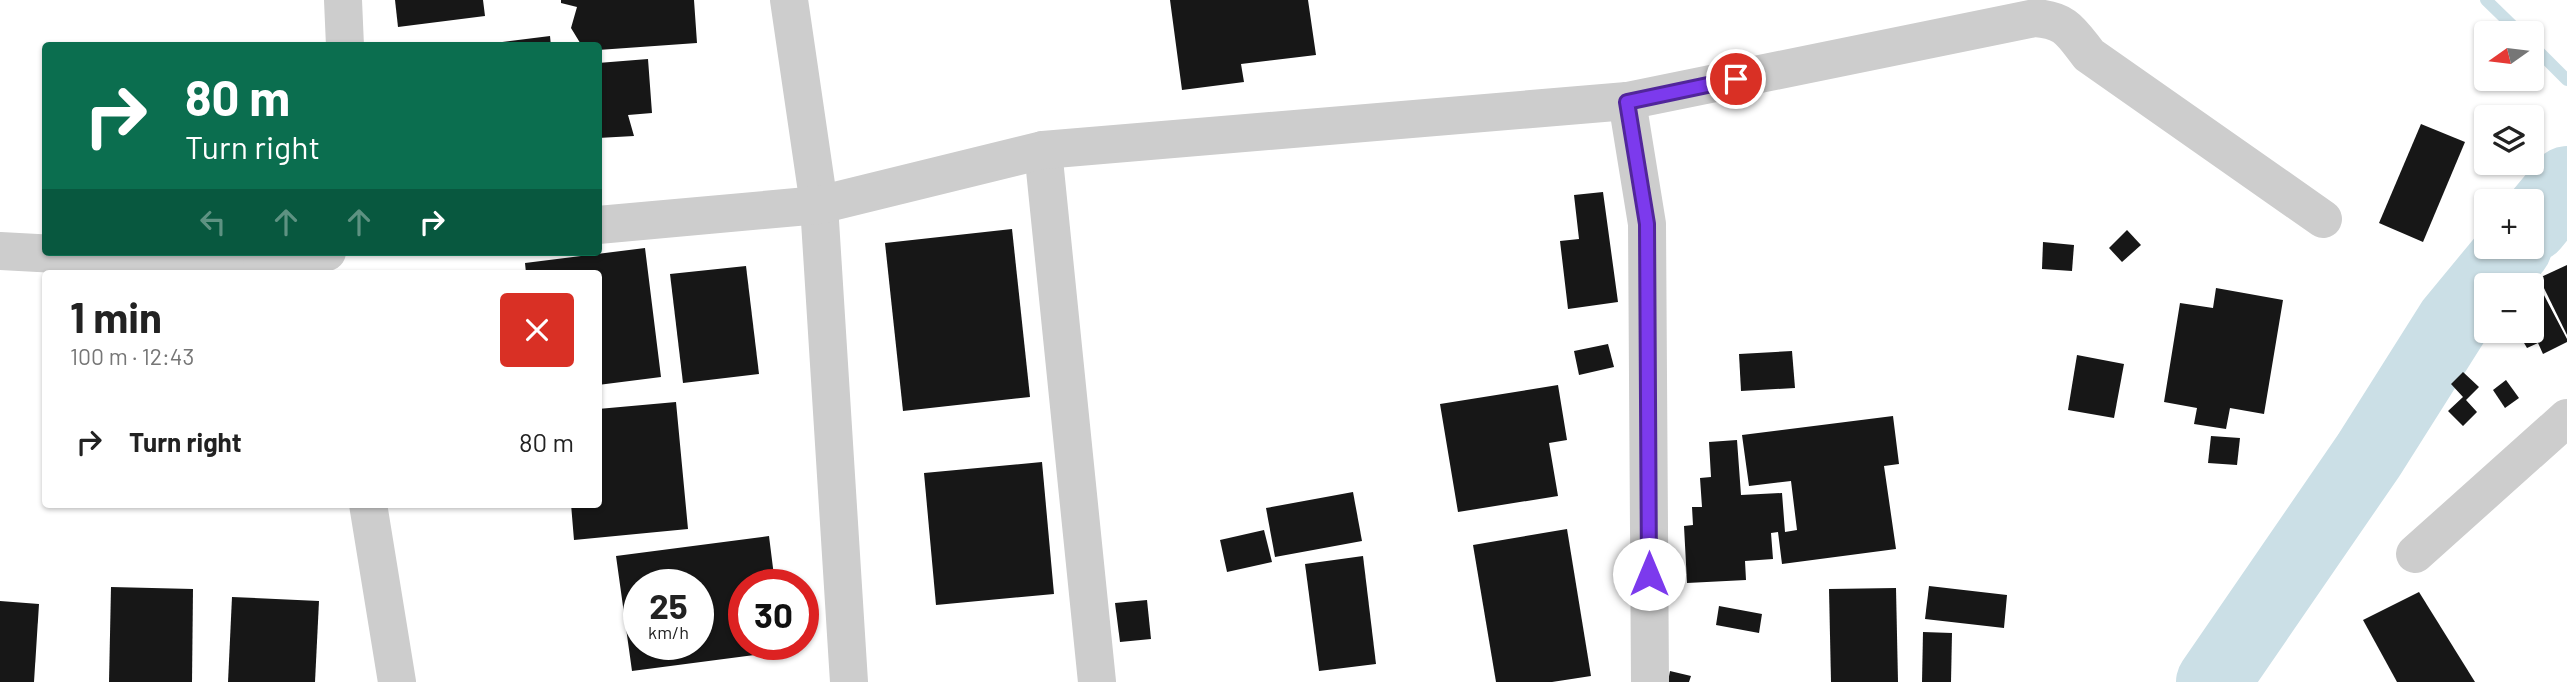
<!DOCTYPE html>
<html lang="en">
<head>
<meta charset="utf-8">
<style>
  body { margin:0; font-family:Barlow,sans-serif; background:#f2f2f2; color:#222; height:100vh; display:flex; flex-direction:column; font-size:26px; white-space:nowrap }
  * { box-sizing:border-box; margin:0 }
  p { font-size:23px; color:#767676 }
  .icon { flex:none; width:38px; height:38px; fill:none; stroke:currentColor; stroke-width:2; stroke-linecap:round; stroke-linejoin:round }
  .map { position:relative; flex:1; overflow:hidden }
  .sheet { position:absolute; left:42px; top:270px; width:560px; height:238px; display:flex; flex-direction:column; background:#fff; border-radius:7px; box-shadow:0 2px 5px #0004 }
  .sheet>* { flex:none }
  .top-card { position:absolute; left:42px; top:42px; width:560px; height:214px; border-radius:7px; box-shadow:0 2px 5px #0004; background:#0b6e4f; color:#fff; overflow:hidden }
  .needle { width:46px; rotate:256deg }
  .buttons { position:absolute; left:2474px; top:21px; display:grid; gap:14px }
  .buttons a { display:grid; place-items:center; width:70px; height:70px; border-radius:7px; background:#fff; box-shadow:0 2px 5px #0004; font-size:35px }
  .speed { position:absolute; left:623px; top:569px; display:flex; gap:14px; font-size:35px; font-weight:700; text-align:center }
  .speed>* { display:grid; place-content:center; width:91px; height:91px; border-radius:50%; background:#fff; box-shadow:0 2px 5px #0004; line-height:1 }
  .speed small { font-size:18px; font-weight:400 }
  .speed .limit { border:10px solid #d22; background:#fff; color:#111 }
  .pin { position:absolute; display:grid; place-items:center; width:60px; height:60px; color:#fff; margin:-30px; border:4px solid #fff; border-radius:50%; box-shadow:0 2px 7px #0007 }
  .me { position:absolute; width:77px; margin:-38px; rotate:0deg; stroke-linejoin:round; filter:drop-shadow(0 0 5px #0008) }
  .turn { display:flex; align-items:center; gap:24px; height:147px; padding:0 28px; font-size:32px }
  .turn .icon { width:91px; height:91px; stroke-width:2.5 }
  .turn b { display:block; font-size:49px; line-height:60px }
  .lanes { display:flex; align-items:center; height:66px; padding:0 28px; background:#0003; justify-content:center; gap:35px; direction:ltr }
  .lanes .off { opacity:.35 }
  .round { display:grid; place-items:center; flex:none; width:74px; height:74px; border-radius:7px; background:#f2f2f2 }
  .summary { display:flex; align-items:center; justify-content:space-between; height:119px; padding:0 28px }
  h1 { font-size:42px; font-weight:700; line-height:52px }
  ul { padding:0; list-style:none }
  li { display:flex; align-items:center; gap:21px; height:105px; padding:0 28px }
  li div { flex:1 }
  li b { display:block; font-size:26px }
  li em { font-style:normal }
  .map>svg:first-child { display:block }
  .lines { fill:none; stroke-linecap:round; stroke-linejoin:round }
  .stream { stroke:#cbdfe6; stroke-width:12 }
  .river { stroke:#cbdfe6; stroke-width:74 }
  .building { fill:#171717; fill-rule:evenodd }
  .street { stroke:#cdcdcd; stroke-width:38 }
  .route-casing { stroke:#51269a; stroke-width:18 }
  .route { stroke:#7c3aed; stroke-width:12 }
</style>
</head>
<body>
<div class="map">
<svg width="2567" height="682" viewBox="0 0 2567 682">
  <rect width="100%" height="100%" fill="#fff"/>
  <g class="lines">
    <g class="stream">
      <polyline points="2486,0 2520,33"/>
      <polyline points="2532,45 2567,80"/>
    </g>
    <g class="river">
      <polyline points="2532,225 2567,183"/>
      <polyline points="2213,682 2369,455 2453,322 2515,247"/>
    </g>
  </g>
  <g class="building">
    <polygon points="395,0 483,0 485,16 398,27"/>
    <polygon points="561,0 694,0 697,43 598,50 598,46 582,46 571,28 577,7 561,3"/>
    <polygon points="1170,0 1308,0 1316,55 1241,64 1244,82 1182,90"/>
    <polygon points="550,36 551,46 487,46 487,44"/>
    <polygon points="648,59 652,113 628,115 634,136 598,138 598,63"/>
    <polygon points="2421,124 2465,142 2423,242 2379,223"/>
    <polygon points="1603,192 1618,302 1568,309 1560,241 1579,239 1574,195"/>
    <polygon points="1012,229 1030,397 903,411 885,243"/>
    <polygon points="2127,230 2141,245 2122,262 2109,248"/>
    <polygon points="2043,242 2074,245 2072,271 2042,269"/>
    <polygon points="645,248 661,377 598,385 598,273 526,273 525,263"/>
    <polygon points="2567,265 2567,335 2539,278"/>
    <polygon points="746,266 759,374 683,383 670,274"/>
    <polygon points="2536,280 2567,339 2567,342 2543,354 2538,343 2527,348 2517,331 2532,331 2532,285 2525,285"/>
    <polygon points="2216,288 2283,300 2264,414 2230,408 2226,429 2194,424 2197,408 2164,402 2180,303 2213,308"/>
    <polygon points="1608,344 1614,367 1579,375 1574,351"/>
    <polygon points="1792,351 1795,388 1741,391 1739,354"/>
    <polygon points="2077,355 2124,364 2114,418 2068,410"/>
    <polygon points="2463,372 2479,387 2466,400 2477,412 2463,426 2448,411 2463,397 2451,384"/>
    <polygon points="2506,380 2519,398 2505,408 2493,390"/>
    <polygon points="1558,385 1567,440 1549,443 1558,496 1458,512 1440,404"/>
    <polygon points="676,402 688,529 574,540 571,504 598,504 598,409"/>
    <polygon points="1893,416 1899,464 1884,466 1896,549 1782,564 1778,532 1771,533 1773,559 1745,561 1746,580 1687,583 1684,526 1693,525 1692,507 1702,507 1700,478 1711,477 1709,442 1737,440 1741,495 1782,493 1785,532 1797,530 1791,481 1749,486 1742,435"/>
    <polygon points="2211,436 2240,438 2237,465 2208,463"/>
    <polygon points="1042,462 1054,594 936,605 924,473"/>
    <polygon points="1353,492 1362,541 1275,557 1266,508"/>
    <polygon points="1567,529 1591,676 1552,682 1496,682 1473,545"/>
    <polygon points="1264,530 1272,562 1227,572 1220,540"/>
    <path d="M769,536L775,584H744V644H783L784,651L632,671L616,556ZM639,584H698V644H639Z"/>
    <polygon points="1363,556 1376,664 1319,671 1305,564"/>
    <polygon points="1929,586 2007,595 2004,628 1925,619"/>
    <polygon points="111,587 193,589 192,682 109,682"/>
    <polygon points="1896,588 1898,682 1831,682 1829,589"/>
    <polygon points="2419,592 2475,682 2397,682 2363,620"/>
    <polygon points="232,597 319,601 315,682 228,682"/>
    <polygon points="1147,600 1151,639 1120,642 1115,603"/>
    <polygon points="0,601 39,604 34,682 0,682"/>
    <polygon points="1719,606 1762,614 1759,633 1716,625"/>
    <polygon points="1923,632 1952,633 1951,682 1922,682"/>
    <polygon points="1670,671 1691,676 1689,682 1668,682"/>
  </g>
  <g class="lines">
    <g class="street">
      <polyline points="343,0 345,46"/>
      <polyline points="789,0 819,205 849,682"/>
      <polyline points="1627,101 1647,224 1650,682"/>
      <polyline points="1043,150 1097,682"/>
      <path d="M598,225L819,205L1043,150L1627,101L2035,18C2066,20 2071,32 2089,55L2323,219"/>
      <polyline points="0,251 262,265"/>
      <polyline points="263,273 262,265 327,252"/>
      <polyline points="368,504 397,682"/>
      <polyline points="2415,554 2567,418"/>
    </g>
  </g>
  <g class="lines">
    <g class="route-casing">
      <polyline id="route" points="1649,574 1647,224 1627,102 1736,79"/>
    </g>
    <use href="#route" class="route"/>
  </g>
</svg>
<div class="buttons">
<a><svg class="needle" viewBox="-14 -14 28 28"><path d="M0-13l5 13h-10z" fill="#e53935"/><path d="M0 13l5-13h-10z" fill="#767676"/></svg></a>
<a><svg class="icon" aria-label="layers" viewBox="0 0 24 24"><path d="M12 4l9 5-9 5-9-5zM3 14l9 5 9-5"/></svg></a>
<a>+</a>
<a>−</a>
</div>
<div class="speed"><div>25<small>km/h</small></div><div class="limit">30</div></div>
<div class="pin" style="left:1736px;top:79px;background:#d93025"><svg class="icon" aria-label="arrive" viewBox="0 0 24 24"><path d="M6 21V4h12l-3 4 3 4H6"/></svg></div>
<svg class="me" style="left:1649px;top:574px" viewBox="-20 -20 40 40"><circle r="19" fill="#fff"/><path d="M0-13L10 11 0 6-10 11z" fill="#7c3aed"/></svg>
<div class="top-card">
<div class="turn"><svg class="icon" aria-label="right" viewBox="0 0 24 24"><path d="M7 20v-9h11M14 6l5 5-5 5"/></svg><div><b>80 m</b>Turn right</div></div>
<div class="lanes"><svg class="icon off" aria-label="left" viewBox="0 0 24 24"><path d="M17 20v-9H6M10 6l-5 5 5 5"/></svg><svg class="icon off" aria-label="ahead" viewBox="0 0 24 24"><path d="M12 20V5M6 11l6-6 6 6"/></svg><svg class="icon off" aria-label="ahead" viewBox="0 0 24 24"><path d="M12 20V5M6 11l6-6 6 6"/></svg><svg class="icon" aria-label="right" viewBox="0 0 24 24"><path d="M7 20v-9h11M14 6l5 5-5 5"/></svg></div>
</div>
<section class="sheet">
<div class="summary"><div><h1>1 min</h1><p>100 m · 12:43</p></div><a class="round" style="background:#d93025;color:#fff"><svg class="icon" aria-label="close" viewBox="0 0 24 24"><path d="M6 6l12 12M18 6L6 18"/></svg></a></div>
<ul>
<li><svg class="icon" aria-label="right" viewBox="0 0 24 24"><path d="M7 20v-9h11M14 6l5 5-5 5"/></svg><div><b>Turn right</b></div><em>80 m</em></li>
</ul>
</section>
</div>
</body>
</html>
